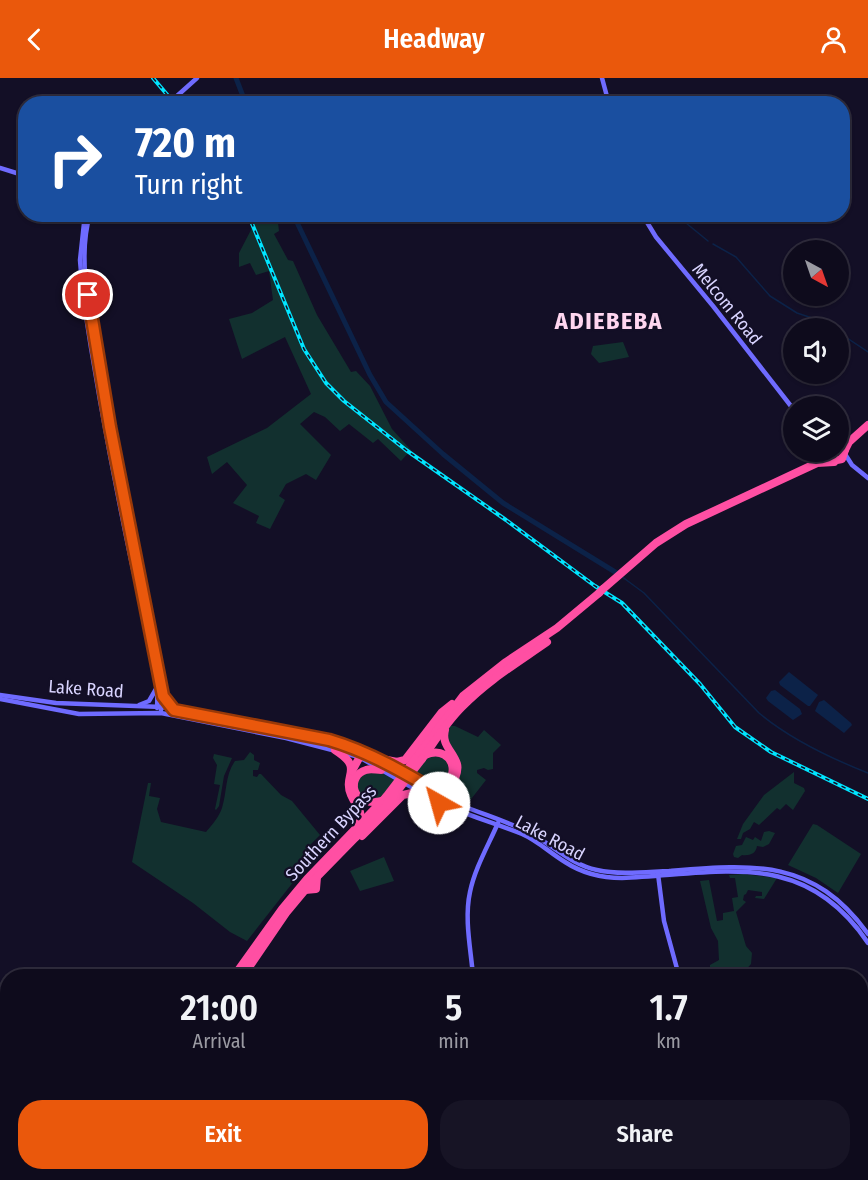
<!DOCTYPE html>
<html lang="en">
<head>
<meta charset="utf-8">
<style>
  body { margin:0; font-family:"Fira Sans Condensed",sans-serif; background:#171425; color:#f1f3f6; height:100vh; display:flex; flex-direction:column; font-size:22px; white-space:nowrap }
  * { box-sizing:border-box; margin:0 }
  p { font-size:20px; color:#9b9ba3 }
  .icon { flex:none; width:33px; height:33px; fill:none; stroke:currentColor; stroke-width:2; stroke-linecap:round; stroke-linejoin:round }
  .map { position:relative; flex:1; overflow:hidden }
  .panel { position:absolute; left:0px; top:891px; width:868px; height:212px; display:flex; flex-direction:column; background:#0e0b1c; border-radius:24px 24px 0 0; box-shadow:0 2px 4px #0004,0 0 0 2px #2e2b3b }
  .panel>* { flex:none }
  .top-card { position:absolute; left:18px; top:18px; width:832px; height:126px; border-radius:24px; box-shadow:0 2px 4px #0004,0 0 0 2px #2e2b3b; background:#1a4fa0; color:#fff; overflow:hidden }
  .needle { width:39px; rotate:140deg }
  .controls { position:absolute; left:783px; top:162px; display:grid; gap:12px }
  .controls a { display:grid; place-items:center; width:66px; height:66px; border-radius:50%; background:#0e0b1c; box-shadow:0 2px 4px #0004,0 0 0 2px #2e2b3b; font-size:30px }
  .pin { position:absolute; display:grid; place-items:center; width:51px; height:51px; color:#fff; margin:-26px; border:3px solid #fff; border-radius:50%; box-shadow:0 2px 6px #0007 }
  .me { position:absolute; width:66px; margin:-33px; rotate:322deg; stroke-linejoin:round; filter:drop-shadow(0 0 4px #0008) }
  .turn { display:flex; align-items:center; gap:21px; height:126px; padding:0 18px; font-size:27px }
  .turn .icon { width:78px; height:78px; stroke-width:2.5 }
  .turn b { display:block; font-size:42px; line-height:51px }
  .eta { display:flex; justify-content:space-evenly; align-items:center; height:102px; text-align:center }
  .eta b { font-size:36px; font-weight:600; line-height:42px }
  .button { display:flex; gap:12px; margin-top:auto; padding:12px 18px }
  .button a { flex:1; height:69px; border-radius:24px; background:#ea580c; color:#fff; font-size:24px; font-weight:600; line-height:69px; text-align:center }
  .button a+a { background:#171425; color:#f1f3f6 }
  header { display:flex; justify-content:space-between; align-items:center; height:78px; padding:0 18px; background:#ea580c; color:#fff; font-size:27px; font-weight:600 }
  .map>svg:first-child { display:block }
  .green { fill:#12302f }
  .water { fill:#0c2248 }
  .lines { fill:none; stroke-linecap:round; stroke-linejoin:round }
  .stream { stroke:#0c2248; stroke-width:1.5 }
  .river { stroke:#0c2248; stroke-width:5 }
  .secondary { stroke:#6f6bff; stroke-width:4.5 }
  .highway { stroke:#ff4fa3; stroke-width:8 }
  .rail-casing { stroke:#00e5ff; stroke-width:4 }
  .rail { stroke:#130f26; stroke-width:1.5; stroke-dasharray:4.5; stroke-linecap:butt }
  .highway-bridge { stroke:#ff4fa3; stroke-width:8 }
  .route-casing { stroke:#983908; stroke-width:15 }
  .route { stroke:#ea580c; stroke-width:10 }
  .labels { text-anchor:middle; stroke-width:4.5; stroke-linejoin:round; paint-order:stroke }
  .street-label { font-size:18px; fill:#d9d4ff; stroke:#130f26 }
  .district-label { font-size:24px; font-weight:bold; letter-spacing:1.5px; fill:#ffd6f0; stroke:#130f26 }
</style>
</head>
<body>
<header><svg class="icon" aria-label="back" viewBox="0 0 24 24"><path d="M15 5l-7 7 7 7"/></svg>Headway<svg class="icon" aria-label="person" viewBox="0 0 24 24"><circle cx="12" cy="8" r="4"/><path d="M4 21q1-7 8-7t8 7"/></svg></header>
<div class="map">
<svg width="868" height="1102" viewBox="0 0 868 1102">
  <rect width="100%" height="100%" fill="#130f26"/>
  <g class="green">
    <polygon points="234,137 277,137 279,153 274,156 288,182 293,183 317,237 351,294 356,293 370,308 392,351 411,372 401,383 378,361 373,365 349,346 340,353 325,339 314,334 300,346 331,377 316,402 306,396 286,406 279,418 285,422 270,451 256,445 259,438 233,425 247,407 227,384 212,396 207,379 267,350 311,316 285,259 242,281 229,241 252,235 273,222 269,193 256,197 250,185 239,189 239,175 252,150 249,141 237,144 234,141"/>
    <polygon points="623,264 629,279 599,285 591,276 593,268"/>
    <polygon points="165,631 331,664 361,674 359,678 165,635"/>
    <polygon points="449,648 455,648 478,659 484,652 501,667 493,675 493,691 488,692 484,690 477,692 477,695 486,702 468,725 461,722 456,717 446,665"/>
    <path d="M250,674L254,677V682L260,685L258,692H253V698L257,699L259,696H261L281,717L292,723L320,757L309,768L316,775L247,863L230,854L193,825L132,784L148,705H151L149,718L160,720L157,731L161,744L206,754C212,747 219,739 222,730C227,714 225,697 235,683L244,682Z"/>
    <polygon points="214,676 232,680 224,698 219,728 216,732 215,731 220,707 214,706 217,687 213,680"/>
    <polygon points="434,677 446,681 450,695 443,705 428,704 416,694 425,682"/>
    <path d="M365,694H380L395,702C387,712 382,722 369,723L358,714C356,705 358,700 365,694Z"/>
    <polygon points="794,694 794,705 804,710 805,713 793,732 786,726 780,732 777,730 759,747 754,744 750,751 743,755 741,761 737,761 743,746 764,717"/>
    <polygon points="813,746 817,747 861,776 838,815 816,800 788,787"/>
    <path d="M769,753L775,755L769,766L763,769L757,768C756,776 749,778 742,777L738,780L734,779L733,776L736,768L742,767L746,759L753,762L755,759L761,763L764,754Z"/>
    <polygon points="384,779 394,803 360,813 350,793"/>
    <polygon points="743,796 777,800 764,821 755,820 756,818 762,818 762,814 748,812 746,816 744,817 743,822 746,824 736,834 746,868 752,875 751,886 743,895 744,898 683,898 710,894 710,887 719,882 718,863 711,850 700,803 709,802 717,843 723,842 723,835 734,833 732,820 738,819 735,800 730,800 729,797"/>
    <polygon points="861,905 868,910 868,1018 861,1018"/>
  </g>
  <g class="water">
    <polygon points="789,594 818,617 810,628 808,628 780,607 779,604"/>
    <polygon points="775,612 800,631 802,636 793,642 768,623 766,620 771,613"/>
    <polygon points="824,622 851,645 852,647 844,655 815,633 819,624"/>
  </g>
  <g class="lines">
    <g class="stream">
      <polyline points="666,136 686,145 708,163"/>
      <polyline points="713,166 736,179 770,218 797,235 824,244 833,250"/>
      <polyline points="838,254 868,274"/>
      <path d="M621,498L644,515L759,635C790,661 830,680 868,695"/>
      <polyline points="67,1102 69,1095"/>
      <polyline points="346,1102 361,1096 379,1102"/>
      <polyline points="413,1102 423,1102"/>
    </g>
    <g class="river">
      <polyline points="236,0 246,26"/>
      <polyline points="293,136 370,297 386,324 443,376 503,425 620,497"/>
    </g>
    <g class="secondary">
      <polyline points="602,0 609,26"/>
      <polyline points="168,26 197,0"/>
      <polyline points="0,90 26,98"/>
      <path d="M85,136L80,182L83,219C96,305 112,391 130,477C139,522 160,585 157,630"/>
      <path d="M90,136C76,184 92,239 99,286C112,361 125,437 142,511C150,549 166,594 161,632"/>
      <polyline points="642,136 656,159 713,228 794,332"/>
      <polyline points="845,376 852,387 868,400"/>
      <path d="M0,617L56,625L162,629L329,662C378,676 417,707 463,728C485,737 509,744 530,755C553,767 571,787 597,792C620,797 645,794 669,793C753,786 813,780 868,856"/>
      <polyline points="163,618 174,632"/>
      <polyline points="0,621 79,636 161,635 286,660 359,679 420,714"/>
      <polyline points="139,627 149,623 156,611"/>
      <path d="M427,718C457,735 490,743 522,756C538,763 550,775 565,784C582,795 602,800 622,800C720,796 804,769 868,865"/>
      <polyline points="658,796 664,843 679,898"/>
      <path d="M473,898C471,872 464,841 470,814C475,790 488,768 498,745"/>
      <polyline points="593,1095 600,1102"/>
      <polyline points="777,1095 782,1102"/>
    </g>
    <g class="highway">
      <polyline points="845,372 849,364 868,347"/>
      <polyline points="825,374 827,380 832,383 842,381 845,372 844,368 838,364"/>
      <polyline points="603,511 656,465 686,446 817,385 834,384"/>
      <path d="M445,652C441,667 453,673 457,686C460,696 451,703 453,714C454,720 460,724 464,728"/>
      <path d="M335,672C365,691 342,696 351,717C356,729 364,732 359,747"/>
      <path d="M425,677C457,663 466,714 426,707"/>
      <polyline points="377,680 397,684 405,682 442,634 452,626"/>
      <polyline points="415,681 463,618 506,584 557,550 599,515"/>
      <path d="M422,681C435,663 446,645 462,629C487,603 517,585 547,564"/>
      <path d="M381,692C376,692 371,690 366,692C347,697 349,730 382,723"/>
      <polyline points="352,693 363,673"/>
      <polyline points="439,725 452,706"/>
      <polyline points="362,758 403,717 412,715 428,719"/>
      <polyline points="305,812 316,811 317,799"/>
      <polyline points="234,898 282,831 307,801 386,719"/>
      <polyline points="243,898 286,835 311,805 356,759"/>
      <polyline points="168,1102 169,1095"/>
      <polyline points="176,1102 177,1095"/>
    </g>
    <g class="rail-casing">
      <g id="rail">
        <polyline points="153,0 175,26"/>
        <polyline points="248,136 304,271 326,305 344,323 406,372 506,442 595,508 622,525 700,606 735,649 771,674 868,721"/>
      </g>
    </g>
    <use href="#rail" class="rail"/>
    <g class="highway-bridge">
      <polyline points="599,515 603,511"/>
      <polyline points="386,719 415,681"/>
      <polyline points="356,759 385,729 422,681"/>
    </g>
  </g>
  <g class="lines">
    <g class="route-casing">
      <path id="route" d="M88,217L110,349L163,618L174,632L329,662C370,674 407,696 444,718L439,725"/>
    </g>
    <use href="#route" class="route"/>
  </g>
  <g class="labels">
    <g class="street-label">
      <text transform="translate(727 226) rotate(51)" y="6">Melcom Road</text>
      <text transform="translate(86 611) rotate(4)" y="6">Lake Road</text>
      <text transform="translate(331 755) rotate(-47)" y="6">Southern Bypass</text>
      <text transform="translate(550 760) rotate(28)" y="6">Lake Road</text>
    </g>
    <g class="district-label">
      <text x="609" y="251">ADIEBEBA</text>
    </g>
  </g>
</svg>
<div class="controls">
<a><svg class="needle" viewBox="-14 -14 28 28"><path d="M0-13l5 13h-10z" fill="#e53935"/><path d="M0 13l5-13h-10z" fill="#9b9ba3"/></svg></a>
<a><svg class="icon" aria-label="sound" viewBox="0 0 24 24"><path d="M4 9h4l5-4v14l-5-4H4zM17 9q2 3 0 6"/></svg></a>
<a><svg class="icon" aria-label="layers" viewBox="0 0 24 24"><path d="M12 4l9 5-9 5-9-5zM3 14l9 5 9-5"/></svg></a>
</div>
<div class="pin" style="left:88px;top:217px;background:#d93025"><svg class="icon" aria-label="arrive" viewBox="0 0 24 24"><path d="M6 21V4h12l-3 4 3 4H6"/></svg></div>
<svg class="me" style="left:439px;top:725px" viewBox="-20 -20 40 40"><circle r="19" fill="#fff"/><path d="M0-13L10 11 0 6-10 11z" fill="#ea580c"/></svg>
<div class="top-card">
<div class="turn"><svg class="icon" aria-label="right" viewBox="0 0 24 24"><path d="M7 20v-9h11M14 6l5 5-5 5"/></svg><div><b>720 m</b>Turn right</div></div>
</div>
<section class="panel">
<div class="eta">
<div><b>21:00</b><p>Arrival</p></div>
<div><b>5</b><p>min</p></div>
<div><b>1.7</b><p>km</p></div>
</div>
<div class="button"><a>Exit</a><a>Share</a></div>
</section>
</div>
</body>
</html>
